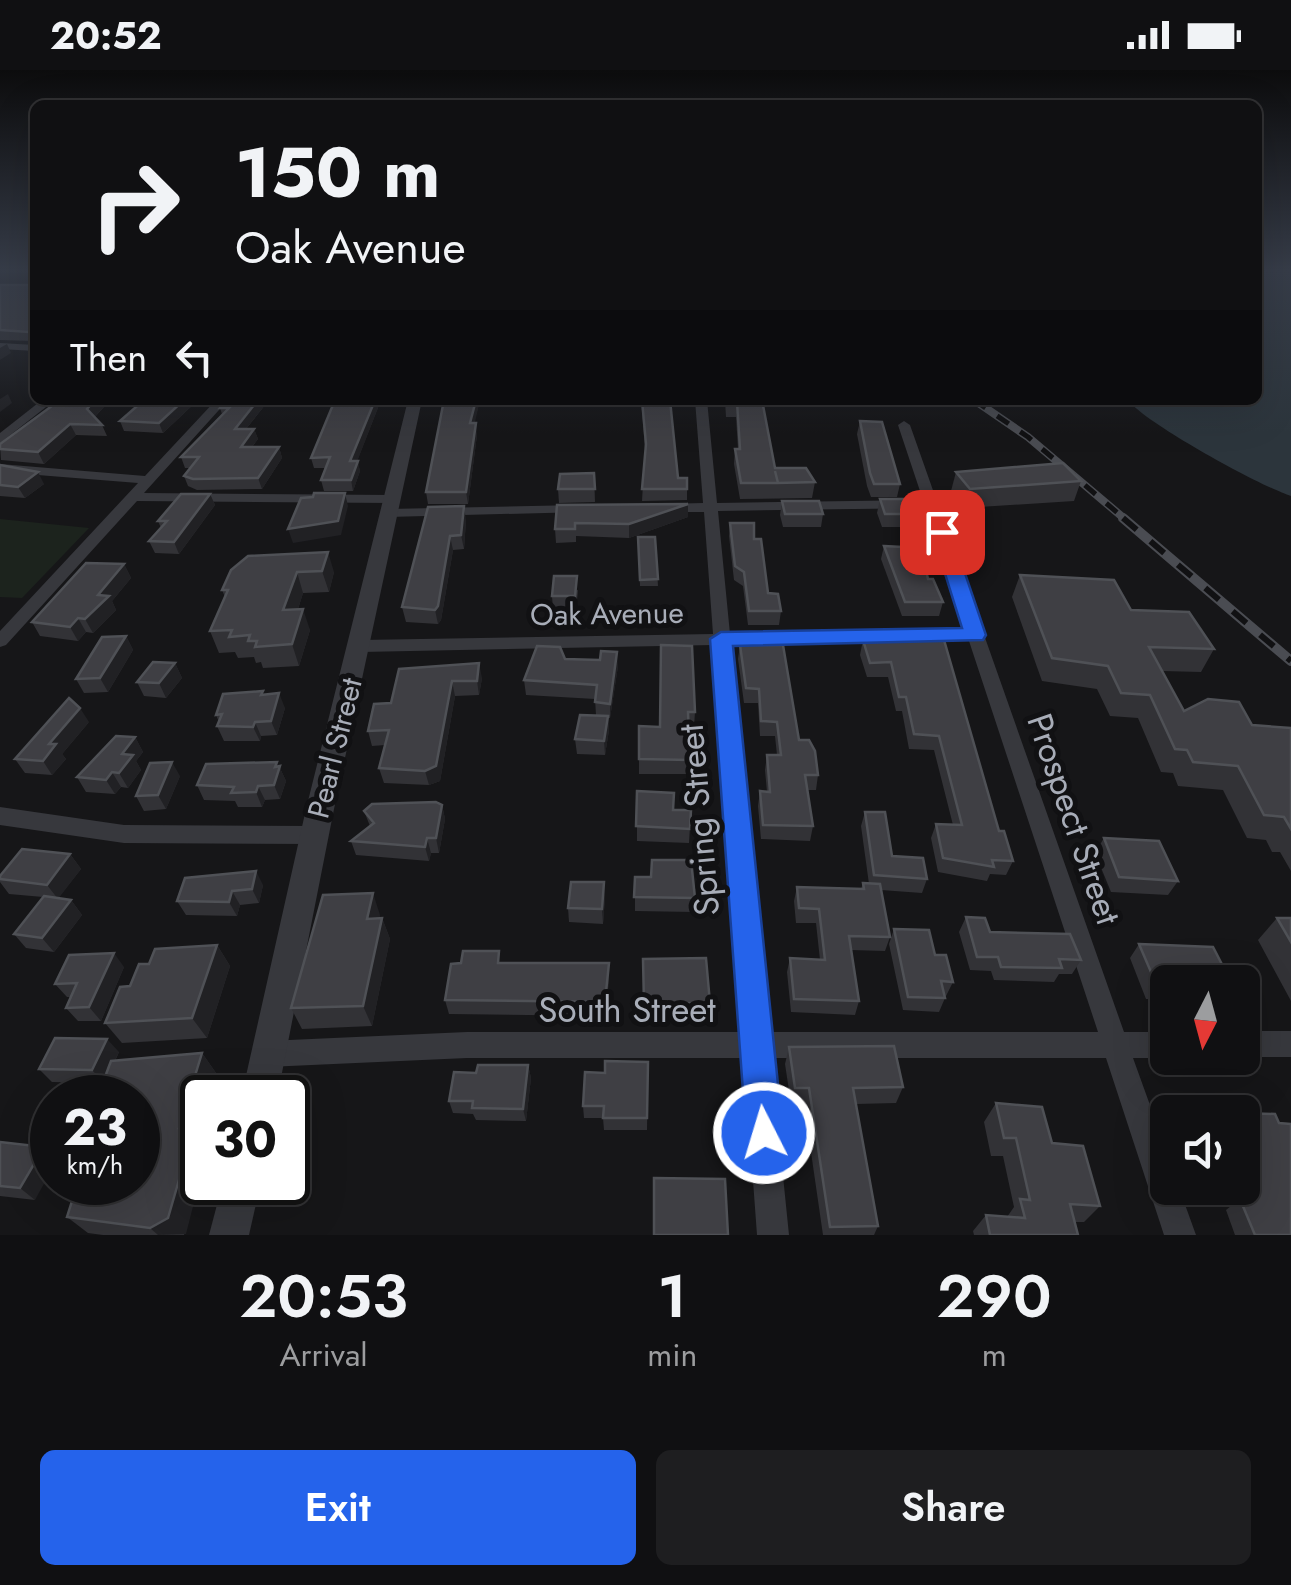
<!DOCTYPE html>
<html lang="en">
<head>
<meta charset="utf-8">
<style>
  body { margin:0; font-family:Jost,sans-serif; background:#1e1e20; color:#f1f3f6; height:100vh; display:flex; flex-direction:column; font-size:38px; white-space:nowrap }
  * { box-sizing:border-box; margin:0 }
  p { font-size:32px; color:#9c9d9f }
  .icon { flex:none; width:55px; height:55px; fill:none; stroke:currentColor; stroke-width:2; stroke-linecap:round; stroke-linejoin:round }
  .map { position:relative; height:1165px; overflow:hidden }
  .sheet { display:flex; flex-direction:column; background:#101012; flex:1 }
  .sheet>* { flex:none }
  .guide { position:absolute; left:30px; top:30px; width:1232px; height:305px; border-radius:15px; box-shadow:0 10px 40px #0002,0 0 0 2px #303032; background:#101012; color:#f1f3f6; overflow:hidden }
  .needle { width:65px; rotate:186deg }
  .tools { position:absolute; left:1150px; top:895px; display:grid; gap:20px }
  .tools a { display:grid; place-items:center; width:110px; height:110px; border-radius:15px; background:#101012; box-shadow:0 10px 40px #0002,0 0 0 2px #303032; font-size:50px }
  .speed { position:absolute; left:30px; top:1005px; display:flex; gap:20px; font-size:50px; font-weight:700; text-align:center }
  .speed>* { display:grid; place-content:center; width:130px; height:130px; border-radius:50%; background:#101012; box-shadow:0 10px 40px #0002,0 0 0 2px #303032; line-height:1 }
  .speed small { font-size:25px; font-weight:400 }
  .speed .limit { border:5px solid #111; border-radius:15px; background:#fff; color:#111 }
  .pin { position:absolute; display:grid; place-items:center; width:85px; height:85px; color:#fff; margin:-42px; border-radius:20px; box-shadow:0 5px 15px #0006 }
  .me { position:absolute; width:110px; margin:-55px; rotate:355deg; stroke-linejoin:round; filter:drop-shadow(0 0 8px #0008) }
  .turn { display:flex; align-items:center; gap:35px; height:210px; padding:0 40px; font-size:45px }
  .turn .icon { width:130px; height:130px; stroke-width:2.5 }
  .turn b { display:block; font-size:70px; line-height:85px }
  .then { display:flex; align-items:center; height:95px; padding:0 40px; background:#0003; gap:20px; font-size:38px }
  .eta { display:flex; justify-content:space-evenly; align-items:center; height:170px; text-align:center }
  .eta b { font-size:60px; font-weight:600; line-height:70px }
  .cta { display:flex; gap:20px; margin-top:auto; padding:20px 40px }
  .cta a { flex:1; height:115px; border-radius:15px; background:#2563eb; color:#fff; font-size:40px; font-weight:600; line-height:115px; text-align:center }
  .cta a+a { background:#1e1e20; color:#f1f3f6 }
  .status { display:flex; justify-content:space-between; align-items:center; height:70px; padding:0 50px; background:#101012; direction:ltr }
  .status svg { height:28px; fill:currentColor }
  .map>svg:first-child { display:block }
  .green { fill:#1c231d }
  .water { fill:#2c353c }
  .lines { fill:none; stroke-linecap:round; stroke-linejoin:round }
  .minor { fill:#37383d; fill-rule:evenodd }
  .tertiary { fill:#37383d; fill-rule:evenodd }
  .rail-far1-casing { stroke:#4a4c52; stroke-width:8 }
  .rail-casing { stroke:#4a4c52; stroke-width:10 }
  .rail-far1 { stroke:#111113; stroke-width:5; stroke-dasharray:14; stroke-linecap:butt }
  .rail { stroke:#111113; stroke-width:6; stroke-dasharray:18; stroke-linecap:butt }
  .wall { fill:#323236 }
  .shaded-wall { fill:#212124 }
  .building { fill:#3f3f44; stroke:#4f5156; stroke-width:2.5 }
  .route { fill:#2563eb; stroke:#184099; stroke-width:2.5 }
  .labels { text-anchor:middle; stroke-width:10; stroke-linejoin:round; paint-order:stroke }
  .street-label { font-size:30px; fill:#a8adb8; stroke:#111113 }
  .near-street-label { font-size:35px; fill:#a8adb8; stroke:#111113 }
</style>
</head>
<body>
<div class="status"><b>20:52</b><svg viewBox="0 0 49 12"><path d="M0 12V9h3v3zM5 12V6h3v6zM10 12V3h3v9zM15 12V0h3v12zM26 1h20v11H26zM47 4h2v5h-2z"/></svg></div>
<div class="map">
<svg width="1291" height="1165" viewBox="0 0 1291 1165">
  <rect width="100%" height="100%" fill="#161618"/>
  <polygon class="green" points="0,449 89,458 22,528 0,527"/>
  <path class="water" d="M1258,200H1291V426C1260,416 1145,353 1128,330H1258Z"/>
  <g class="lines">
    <g class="minor">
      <polygon points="0,273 35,275 35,281 0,279"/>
      <polygon points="42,330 55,330 0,373 0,363"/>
      <polygon points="216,330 228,330 144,423 392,425 399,429 392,433 137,431 6,575 0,577 0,561 138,413 0,402 0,394 145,406"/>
      <path d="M695,330H707L717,433L923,430L898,355L904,351L910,355L1124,962H1168V988H1170H1133L1168,1085V1118H1179L1196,1165H1164L1106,988H771L789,1165H757L744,988H467L267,997L258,993L254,984L258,975L267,971L467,962H742L713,575L361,582L352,576L361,570L713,564L704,442H664L657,438L664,434L703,433ZM925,438L965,560L730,564L718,441ZM969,571L1098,962H769L731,575Z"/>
      <polygon points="578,435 583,436 583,442 388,447 381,443 388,439"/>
      <polygon points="0,737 124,755 314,756 322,759 325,765 322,771 314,774 124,773 0,755"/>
      <rect x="1242" y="961" width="49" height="26"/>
    </g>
    <g class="tertiary">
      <polygon points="408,330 422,330 334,739 277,1028 241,1028 306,739"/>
      <polygon points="223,1112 261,1112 249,1165 209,1165"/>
    </g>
    <g class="rail-far1-casing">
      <polyline id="rail-far1" points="974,330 1028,367 1126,450"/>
    </g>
    <g class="rail-casing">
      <polyline id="rail" points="1123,448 1291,591"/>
    </g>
    <use href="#rail-far1" class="rail-far1"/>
    <use href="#rail" class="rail"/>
  </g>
  <g class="wall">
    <polygon points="35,200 33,271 0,270 0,215 34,215 34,210 32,209 28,201"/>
    <polygon points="60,330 110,330 95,347 102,355 107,366 76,365 44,394 1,390 0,374"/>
    <polygon points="198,330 163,363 124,361 120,351"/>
    <polygon points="227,330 269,330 246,359 254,359 258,369 252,377 279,377 282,388 262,419 197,420 188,416 184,406 191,398 185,398 181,387 222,344 220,338"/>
    <polygon points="335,330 381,330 357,391 360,401 353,421 324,421 321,410 326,398 314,398 311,388"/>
    <polygon points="480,330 474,353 477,365 468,434 428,434 426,422"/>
    <polygon points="641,330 670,330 678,408 687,419 687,430 642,431 645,379"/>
    <polygon points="725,330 762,330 775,398 815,412 812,428 740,429 734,394 735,379 738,379 736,347 726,347"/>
    <polygon points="860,351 900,414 897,427 871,427 867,416 857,364"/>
    <polygon points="0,395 44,414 25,428 0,426"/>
    <polygon points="956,402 1081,411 1074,431 964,438 951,421"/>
    <polygon points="594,403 595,432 559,433 558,419"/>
    <polygon points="210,424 215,435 179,484 155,483 149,471 161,458 158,451"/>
    <polygon points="880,429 913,444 910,457 882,457 877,443"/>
    <polygon points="782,431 823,444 821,457 783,457 780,445"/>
    <polygon points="557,435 688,447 629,468 576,466 576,472 556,473 555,459"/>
    <polygon points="428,437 466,450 464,479 453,480 441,550 438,554 406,552 402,537"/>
    <polygon points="730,453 754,469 768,523 781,541 779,555 748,555 743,516 734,510 729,466"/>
    <polygon points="638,467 655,467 658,516 640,516"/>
    <polygon points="884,476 928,509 943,532 939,546 902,546 881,489"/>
    <polygon points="248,486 334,502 329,522 303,523 298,539 310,560 299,596 263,598 261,592 256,593 254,587 238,588 235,582 219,583 210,561 225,527 222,520"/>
    <polygon points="124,494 131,508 112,531 116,540 93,563 86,562 78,571 40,566 32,552"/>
    <polygon points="1020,505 1131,540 1214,579 1201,602 1162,601 1184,641 1252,655 1291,658 1291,801 1280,782 1272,782 1266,770 1247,768 1223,720 1178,716 1173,703 1161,702 1138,648 1110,646 1097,619 1042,611 1012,527"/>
    <polygon points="578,520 576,540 553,540 552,526"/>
    <polygon points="126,566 133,580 108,622 84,623 76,609"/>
    <polygon points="863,570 944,570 999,761 1013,791 1006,805 990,804 987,811 938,802 931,768 936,754 953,755 934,680 909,679 902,641 896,641 888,607 867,607 860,585"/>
    <polygon points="661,575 695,642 694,657 689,657 689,704 639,704 639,656 660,657"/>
    <polygon points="740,575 799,670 818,705 816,720 808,720 813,756 810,771 761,769 758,736 760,721 767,722 765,700 767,685 777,685 775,666 760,666 758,633 744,633 738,589"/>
    <polygon points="565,589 618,596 610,648 608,648 609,660 605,685 577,684 575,669 596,645 595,629 526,625 524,610"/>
    <polygon points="175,593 182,608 166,628 144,626 137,612"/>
    <polygon points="399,599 482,608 479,625 455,626 440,711 429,715 384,713 379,698 385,675 372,676 368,661 391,633"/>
    <polygon points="264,624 285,638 277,665 261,666 260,671 224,671 217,656 219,652 216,645"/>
    <polygon points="89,652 62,684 66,689 52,705 25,703 15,689"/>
    <polygon points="135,667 143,682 136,691 141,700 128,718 121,717 115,724 86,722 77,707"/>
    <polygon points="277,692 286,711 280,729 265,730 262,737 238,737 235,731 204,730 197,715"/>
    <polygon points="180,706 166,739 144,741 136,726"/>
    <polygon points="637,721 673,740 691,740 689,773 637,771"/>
    <polygon points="442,735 445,749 439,783 431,783 429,791 356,785 351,771 370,756 364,741"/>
    <polygon points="865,742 892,786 927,809 922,823 881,820 890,867 885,881 851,880 859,931 855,945 791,942 787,902 790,888 820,890 816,853 796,853 794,831 797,817 861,819 863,813 869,814 861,756"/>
    <polygon points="1104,768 1178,811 1168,825 1111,822 1095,783"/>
    <polygon points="70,784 81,799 58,828 71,830 82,845 54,882 26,878 14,864 43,827 9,824 0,812 0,806"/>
    <polygon points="635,807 651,807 695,828 694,842 635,841"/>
    <polygon points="263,815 259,833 240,835 237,846 186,845 177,831"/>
    <polygon points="605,827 603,854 569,852 568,838"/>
    <polygon points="380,845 379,848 382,848 390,869 372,956 302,959 291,938"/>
    <polygon points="966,847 990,862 1081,890 1072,904 1059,904 1054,912 994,910 991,901 970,900 959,862"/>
    <polygon points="1277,848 1291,848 1291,931 1258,870"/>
    <polygon points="894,859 935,885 953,912 946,926 945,926 945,928 939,942 903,940 889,874"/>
    <polygon points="1139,874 1168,912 1168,935 1156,935 1154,929 1146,929 1130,888"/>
    <polygon points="217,875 230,896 207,968 122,973 105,953 130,916"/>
    <polygon points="643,889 710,933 709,946 644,948"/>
    <polygon points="502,893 609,907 606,946 449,944 445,930"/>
    <polygon points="124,897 101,951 78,951 66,938 71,927 67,927 55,914"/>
    <polygon points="789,977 903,1017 896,1033 856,1034 878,1156 874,1165 823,1165 804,1034 791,1034 785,994"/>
    <polygon points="119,982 115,991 202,983 216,1003 209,1028 202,1028 202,1051 199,1064 202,1068 202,1101 184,1165 103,1165 88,1163 67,1147 138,1112 102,1013 52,1012 39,999"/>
    <polygon points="648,992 647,1060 604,1060 603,1048 584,1048 583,1036 605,1003"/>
    <polygon points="528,995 531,1008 526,1051 476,1050 473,1044 453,1043 449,1031 476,1003"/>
    <polygon points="996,1033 1052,1073 1100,1136 1084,1152 1074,1152 1078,1165 974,1165 973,1161 986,1145 1007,1147 1014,1137 1003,1086 991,1086 984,1052"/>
    <polygon points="1279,1053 1291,1165 1235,1165 1226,1140 1231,1136 1224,1118 1242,1118"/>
    <polygon points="0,1072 35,1130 0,1126"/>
  </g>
  <g class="shaded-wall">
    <polygon points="35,259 35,270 33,271 29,262"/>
    <polygon points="7,274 11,283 0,290 0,278"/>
    <polygon points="8,324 12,333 0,342 0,329"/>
    <polygon points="95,330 110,330 92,350 87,339"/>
    <polygon points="184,330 198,330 163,363 159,353"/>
    <polygon points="258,330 269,330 238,369 235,359"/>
    <polygon points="375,330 381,330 353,402 350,391"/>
    <polygon points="476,330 480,330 472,365 470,353"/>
    <polygon points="476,353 477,365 468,434 466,422"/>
    <polygon points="70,354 76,365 44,394 38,382"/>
    <polygon points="254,359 258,369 244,387 241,377"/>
    <polygon points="279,377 282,388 262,419 258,408"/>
    <polygon points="358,391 360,401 353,421 351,410"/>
    <polygon points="38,402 44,414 25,428 18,417"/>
    <polygon points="345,423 348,436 341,465 293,473 288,459"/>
    <polygon points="210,424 215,435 179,484 174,472"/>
    <polygon points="688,434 688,447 629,468 629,454"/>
    <polygon points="464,436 466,450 464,479 461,465"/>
    <polygon points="450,466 453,480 441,550 438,554 435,540"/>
    <polygon points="328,482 334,502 329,522 322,501"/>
    <polygon points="124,494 131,508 112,531 116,540 93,563 85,549 98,525"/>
    <polygon points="297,502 303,523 291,561 283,540"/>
    <polygon points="303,539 310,560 299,596 292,574"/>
    <polygon points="78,548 86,562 78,571 70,557"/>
    <polygon points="126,566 133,580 108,622 100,608"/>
    <polygon points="617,582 618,596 610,648 610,634"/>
    <polygon points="175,593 182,608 166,628 159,613"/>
    <polygon points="479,593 482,608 479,625 477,611"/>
    <polygon points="452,611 455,626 440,711 429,715 425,701"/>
    <polygon points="279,623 285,638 277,665 271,651"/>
    <polygon points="80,638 89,652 62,684 66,689 52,705 43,691 49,674"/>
    <polygon points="608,646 609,660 605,685 604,671"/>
    <polygon points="255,652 261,666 260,671 253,657"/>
    <polygon points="135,667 143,682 136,691 141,700 128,718 119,703 122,684"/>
    <polygon points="172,692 180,706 166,739 158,725"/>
    <polygon points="277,692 286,711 280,729 274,715"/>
    <polygon points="112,702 121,717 115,724 106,710"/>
    <polygon points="258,716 265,730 262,737 256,722"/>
    <polygon points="442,735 445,749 439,783 436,768"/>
    <polygon points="427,768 431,783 429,791 425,777"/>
    <polygon points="70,784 81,799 58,829 47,815"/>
    <polygon points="256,801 263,815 259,833 252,819"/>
    <polygon points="604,812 605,827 603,854 602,839"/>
    <polygon points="232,821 240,835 237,846 229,832"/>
    <polygon points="373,823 380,845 375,870 367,849"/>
    <polygon points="71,830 82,845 54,882 42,868"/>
    <polygon points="382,848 390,869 372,956 363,936"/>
    <polygon points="217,875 230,896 207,968 192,948"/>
    <polygon points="114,883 124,897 101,951 89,937"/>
    <polygon points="609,893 609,907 606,946 605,932"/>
    <polygon points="107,969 119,982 104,1013 92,1000"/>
    <polygon points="202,983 216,1003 209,1028 202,1028 202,1051 199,1064 202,1068 202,1101 186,1164 158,1165 150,1158"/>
    <polygon points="528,995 531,1008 526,1051 523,1039"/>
    <polygon points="44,1077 52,1084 52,1099 35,1130 20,1118"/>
  </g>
  <g class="building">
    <polygon points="35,200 35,259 29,262 0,260 0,215 34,215 34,202 28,201"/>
    <polygon points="60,330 95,330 87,339 102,355 70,354 38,382 0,379 0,374"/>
    <polygon points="144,330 184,330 159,353 120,351"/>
    <polygon points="227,330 258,330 235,359 254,359 241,377 279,377 258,408 193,409 184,406 199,387 181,387 229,338 220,338"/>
    <polygon points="335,330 375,330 350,391 358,391 351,410 321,410 330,387 311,388"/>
    <polygon points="444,330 476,330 470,353 476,353 466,422 426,422"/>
    <polygon points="642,330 670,330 678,408 687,408 687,419 642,419 646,374"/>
    <polygon points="727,330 762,330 775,398 806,398 815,412 778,413 775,401 778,413 741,413 735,379 740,379 737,332 727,332"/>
    <polygon points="860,351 882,352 900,414 874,414 870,403"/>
    <polygon points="1063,393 1081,411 970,419 956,402"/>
    <polygon points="0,395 38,402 18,417 0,415"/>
    <polygon points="594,403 595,419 558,419 560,404"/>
    <polygon points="314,423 345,423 338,451 288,459 301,428 313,427"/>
    <polygon points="181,424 210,424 174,472 149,471 167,451 158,451"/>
    <polygon points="880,429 907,429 913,444 885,444"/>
    <polygon points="782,431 819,431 823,444 785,444"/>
    <polygon points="688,434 629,454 575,453 575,459 555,459 557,435"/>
    <polygon points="464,436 461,465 450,466 438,536 435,540 402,537 428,437"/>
    <polygon points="730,453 754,453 754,469 761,469 768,523 778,524 781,541 749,541 744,502 735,496"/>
    <polygon points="638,467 655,467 658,509 640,510"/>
    <polygon points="884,476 921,478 928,509 933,509 943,532 905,532"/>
    <polygon points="328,482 322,501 297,502 283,540 303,539 292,574 255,577 257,571 248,571 250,565 229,567 232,560 210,561 228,520 222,520 231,500 248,486"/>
    <polygon points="86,493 124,494 98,525 109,526 85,549 78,548 70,557 32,552"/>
    <polygon points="1020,505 1114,510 1131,540 1189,542 1214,579 1149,577 1184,641 1208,629 1239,632 1252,655 1291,658 1291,759 1284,747 1264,745 1238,696 1193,692 1187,680 1175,679 1150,625 1121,623 1108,596 1052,588"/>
    <polygon points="554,506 577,506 575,526 552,526"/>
    <polygon points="126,566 100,608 76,609 102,567"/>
    <polygon points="863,570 944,570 999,761 1004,761 1013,791 992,790 994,797 943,788 936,754 962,755 939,666 914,664 906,627 899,627 891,592 870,593"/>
    <polygon points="661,575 692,576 695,642 688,642 690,690 639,689 639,656 660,657"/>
    <polygon points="740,575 783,575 799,670 809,670 815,681 818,705 805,705 813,756 763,755 760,721 770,722 767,685 781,685 777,652 761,651 759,619 746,618"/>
    <polygon points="537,576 560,577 565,589 600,590 601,581 617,582 610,634 595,632 597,615 524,610"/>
    <polygon points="153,592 175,593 159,613 137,612"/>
    <polygon points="479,593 477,611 452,611 436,696 425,701 379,698 389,660 368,661 374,634 391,633 399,599"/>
    <polygon points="263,621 261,625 279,623 271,651 255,652 253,657 217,656 222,644 216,645 223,624"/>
    <polygon points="69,628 80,638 49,674 56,674 43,691 15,689"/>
    <polygon points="580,645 608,646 604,671 575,669"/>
    <polygon points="116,666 135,667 122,684 133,685 119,703 112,702 106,710 77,707"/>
    <polygon points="172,692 158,725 136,726 150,693"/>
    <polygon points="277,692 275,697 280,696 274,715 258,716 256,722 231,723 234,717 197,715 206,694"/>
    <polygon points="637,721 674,723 673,740 691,740 690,759 636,756"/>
    <polygon points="436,732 442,735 436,768 427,768 425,777 351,771 374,753 364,741 372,734"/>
    <polygon points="865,742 885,742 892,786 923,788 927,809 874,805"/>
    <polygon points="1104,768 1159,771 1178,811 1119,807"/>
    <polygon points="22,779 70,784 47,815 0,809 0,806"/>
    <polygon points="652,790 691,790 695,828 634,827 635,807 651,807"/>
    <polygon points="256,801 252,819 232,821 229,832 177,831 185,808"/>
    <polygon points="571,812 604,812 602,839 568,838"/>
    <polygon points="863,813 880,814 890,867 849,866 859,931 794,929 790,888 825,890 819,839 799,838 797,817 864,819"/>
    <polygon points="373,823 367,849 382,848 363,936 291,938 323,825"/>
    <polygon points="44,826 71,830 42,868 14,864"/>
    <polygon points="966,847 985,848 990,862 1070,864 1081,890 1059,889 1062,898 1001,897 998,887 977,887"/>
    <polygon points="1277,848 1291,848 1291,872"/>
    <polygon points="894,859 929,860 935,885 946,885 953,912 941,911 945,928 908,927"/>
    <polygon points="1139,874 1213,877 1231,912 1168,912 1167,921 1165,916 1157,916"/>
    <polygon points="217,875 192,948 105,953 120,917 130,916 139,894 149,894 155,879"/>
    <polygon points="463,881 499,881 498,893 609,893 605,932 445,930 451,894 461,893"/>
    <polygon points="114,883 89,937 66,938 77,913 55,914 69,885"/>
    <polygon points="706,888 710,933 644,934 643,889"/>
    <polygon points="55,968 107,969 92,1000 39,999"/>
    <polygon points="894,976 903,1017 853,1018 878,1156 830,1157 809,1018 795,1018 789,977"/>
    <polygon points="202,983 179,1058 194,1058 168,1148 150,1158 67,1147 78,1112 138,1112 138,1028 97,1028 111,991"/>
    <polygon points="605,991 648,992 647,1048 603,1048 604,1036 583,1036 585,1002 605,1003"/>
    <polygon points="478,995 528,995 523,1039 472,1038 473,1031 449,1031 454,1002 476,1003"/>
    <polygon points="996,1033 1042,1037 1052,1073 1083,1076 1100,1136 1070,1134 1078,1165 990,1165 986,1145 1025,1148 1020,1129 1030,1130 1016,1068 1004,1068"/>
    <polygon points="1242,1043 1275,1044 1279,1053 1291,1054 1291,1165 1255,1165 1240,1129 1248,1130 1242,1117"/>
    <polygon points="0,1072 44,1077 20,1118 0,1116"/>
    <polygon points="654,1108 725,1109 728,1165 654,1165"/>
  </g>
  <linearGradient id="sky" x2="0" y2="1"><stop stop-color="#0c0c0d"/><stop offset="0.55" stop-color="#363c48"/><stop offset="1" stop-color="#363c48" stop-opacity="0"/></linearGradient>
  <rect width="1291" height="363" fill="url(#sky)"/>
  <polygon class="route" points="942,456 951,462 986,565 983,570 733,576 783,1063 777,1076 764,1082 751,1076 746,1063 710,569 721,562 962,558 932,462"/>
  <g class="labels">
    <g class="street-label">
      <text transform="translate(607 544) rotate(-1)" y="10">Oak Avenue</text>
      <text transform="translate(335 678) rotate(-76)" y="10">Pearl Street</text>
    </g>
    <g class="near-street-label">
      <text transform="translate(1074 749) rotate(71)" y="12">Prospect Street</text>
      <text transform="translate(699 750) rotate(-95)" y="12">Spring Street</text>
      <text x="627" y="952">South Street</text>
    </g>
  </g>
</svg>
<div class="tools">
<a><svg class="needle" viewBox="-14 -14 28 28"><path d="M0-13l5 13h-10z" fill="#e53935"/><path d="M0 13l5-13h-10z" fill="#9c9d9f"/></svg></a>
<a><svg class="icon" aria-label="sound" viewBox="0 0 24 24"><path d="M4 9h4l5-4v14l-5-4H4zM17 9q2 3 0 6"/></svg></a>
</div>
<div class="speed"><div>23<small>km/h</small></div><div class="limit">30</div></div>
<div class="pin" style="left:942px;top:462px;background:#d93025"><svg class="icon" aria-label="arrive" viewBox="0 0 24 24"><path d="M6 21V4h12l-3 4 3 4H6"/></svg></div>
<svg class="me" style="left:764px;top:1063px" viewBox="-20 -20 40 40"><circle r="17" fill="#2563eb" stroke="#fff" stroke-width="3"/><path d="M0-11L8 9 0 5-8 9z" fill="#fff"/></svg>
<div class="guide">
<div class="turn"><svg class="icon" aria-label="right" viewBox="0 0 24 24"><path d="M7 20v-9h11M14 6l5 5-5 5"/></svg><div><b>150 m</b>Oak Avenue</div></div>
<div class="then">Then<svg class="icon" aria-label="left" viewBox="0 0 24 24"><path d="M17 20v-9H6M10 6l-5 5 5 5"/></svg></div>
</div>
</div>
<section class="sheet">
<div class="eta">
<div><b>20:53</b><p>Arrival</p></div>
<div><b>1</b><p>min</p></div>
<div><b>290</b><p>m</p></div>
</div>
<div class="cta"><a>Exit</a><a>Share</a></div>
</section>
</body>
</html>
